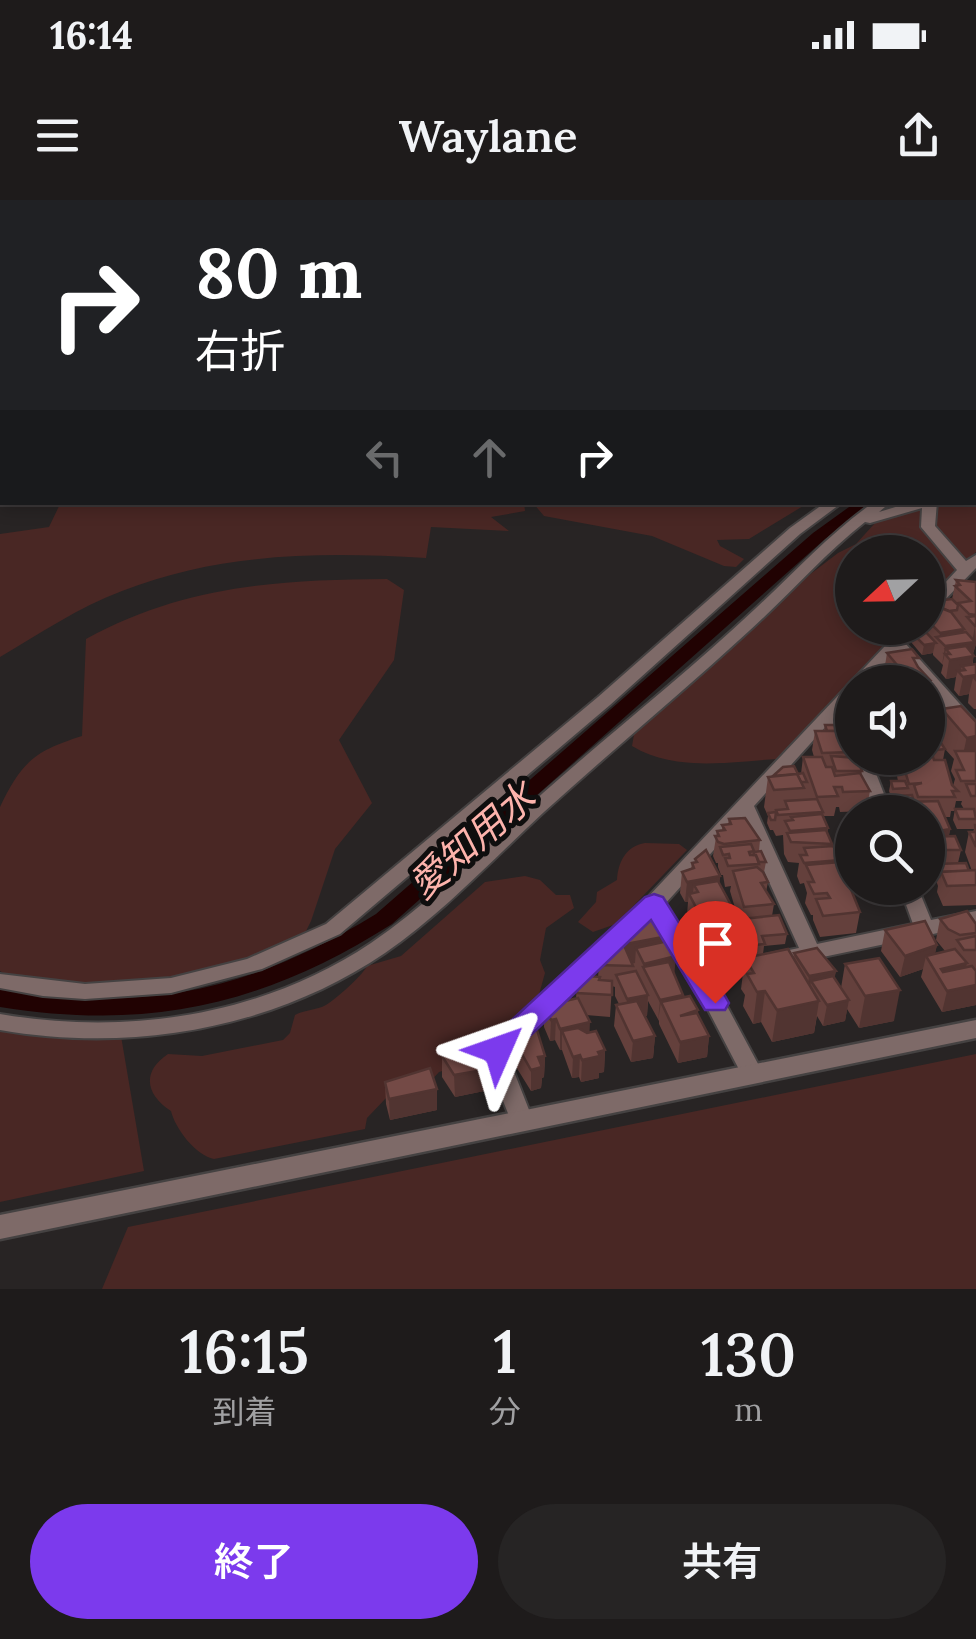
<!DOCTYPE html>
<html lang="ja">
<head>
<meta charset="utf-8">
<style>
  body { margin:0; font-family:Lora,"Noto Sans JP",serif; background:#262424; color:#f1f3f6; height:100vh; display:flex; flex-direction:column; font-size:38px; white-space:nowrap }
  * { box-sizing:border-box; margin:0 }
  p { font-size:32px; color:#a1a1a3 }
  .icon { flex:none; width:55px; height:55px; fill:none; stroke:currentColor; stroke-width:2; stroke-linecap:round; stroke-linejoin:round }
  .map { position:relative; height:1089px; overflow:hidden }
  .sheet { display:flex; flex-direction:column; background:#1e1b1b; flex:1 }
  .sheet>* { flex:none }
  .top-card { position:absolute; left:0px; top:0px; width:978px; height:305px; box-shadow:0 5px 15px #0003,0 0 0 2px #3c393a; background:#202124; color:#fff; overflow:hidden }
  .needle { width:65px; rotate:248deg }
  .tools { position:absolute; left:835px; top:335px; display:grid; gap:20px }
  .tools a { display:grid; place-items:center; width:110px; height:110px; border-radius:50%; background:#1e1b1b; box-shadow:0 5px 15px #0003,0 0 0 2px #3c393a; font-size:50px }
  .pin { position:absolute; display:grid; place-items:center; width:85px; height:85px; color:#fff; margin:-102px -42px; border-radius:50% 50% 50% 0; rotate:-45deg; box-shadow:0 0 10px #0007 }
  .pin .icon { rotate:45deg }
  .me { position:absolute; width:110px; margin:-55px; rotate:47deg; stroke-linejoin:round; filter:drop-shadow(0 0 8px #0008) }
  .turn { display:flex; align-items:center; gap:35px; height:210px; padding:0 30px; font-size:45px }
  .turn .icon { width:130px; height:130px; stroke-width:2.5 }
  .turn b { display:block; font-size:70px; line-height:85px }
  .lanes { display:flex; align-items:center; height:95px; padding:0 30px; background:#0003; justify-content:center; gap:50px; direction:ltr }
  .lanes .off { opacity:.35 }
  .eta { display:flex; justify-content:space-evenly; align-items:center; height:170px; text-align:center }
  .eta b { font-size:60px; font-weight:600; line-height:70px }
  .action { display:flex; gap:20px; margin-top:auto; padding:20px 30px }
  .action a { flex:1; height:115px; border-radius:60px; background:#7c3aed; color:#fff; font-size:40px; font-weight:600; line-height:115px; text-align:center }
  .action a+a { background:#262424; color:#f1f3f6 }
  .status { display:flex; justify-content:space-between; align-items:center; height:70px; padding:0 50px; background:#1e1b1b; direction:ltr }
  .status svg { height:28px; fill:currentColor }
  header { display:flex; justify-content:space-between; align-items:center; height:130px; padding:0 30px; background:#1e1b1b; font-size:45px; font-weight:600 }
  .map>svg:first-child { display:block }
  .green { fill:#492724 }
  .water { fill:#210202 }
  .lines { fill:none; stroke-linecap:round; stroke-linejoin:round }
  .canal { fill:#210202; fill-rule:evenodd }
  .minor-casing { stroke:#454242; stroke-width:4 }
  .tertiary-casing { stroke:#454242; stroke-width:5 }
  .minor { fill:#7e6a68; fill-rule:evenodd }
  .tertiary { fill:#7e6a68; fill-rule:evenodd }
  .wall { fill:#64403c; fill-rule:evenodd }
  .shaded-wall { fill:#513431 }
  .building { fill:#744a46; stroke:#513431; stroke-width:2.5 }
  .route { fill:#7c3aed; stroke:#51269a; stroke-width:2.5 }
  .labels { text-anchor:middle; stroke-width:10; stroke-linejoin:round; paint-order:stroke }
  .water-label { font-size:38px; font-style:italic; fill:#fdb3ac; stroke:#0f0e0e }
</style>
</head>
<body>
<div class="status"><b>16:14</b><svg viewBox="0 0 49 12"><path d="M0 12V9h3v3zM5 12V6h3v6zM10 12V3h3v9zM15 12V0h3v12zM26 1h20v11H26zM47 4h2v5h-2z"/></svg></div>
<header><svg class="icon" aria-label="menu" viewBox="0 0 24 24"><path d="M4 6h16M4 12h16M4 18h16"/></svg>Waylane<svg class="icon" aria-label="share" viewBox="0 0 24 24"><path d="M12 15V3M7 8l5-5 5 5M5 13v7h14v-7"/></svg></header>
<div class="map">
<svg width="976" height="1089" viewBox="0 0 976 1089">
  <rect width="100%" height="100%" fill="#282424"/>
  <g class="green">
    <polygon points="976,223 976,352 963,364 934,330 932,315 940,303 975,302"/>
    <path d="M61,302H524L525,311L491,317L509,331L431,327L426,358C323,352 221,352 122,391C79,407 39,434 0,457V334L49,327Z"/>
    <polygon points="533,303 532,303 808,303 749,339 717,340 720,346 744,359 736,367 724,366 652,336 544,316"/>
    <path d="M926,306L922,319L959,368L928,400V352H852V428H902L777,559C728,562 675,572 632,546L635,529L796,385L838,353L856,344L875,323Z"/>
    <path d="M387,379L404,390L394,460L339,540L372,603L335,649L311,721L294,755C275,761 255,771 235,774C179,785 47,803 0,771V607C22,561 35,551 82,536L86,439C185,385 277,380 387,379Z"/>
    <path d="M645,643L679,644L687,650L616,724L593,732L578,722L596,702L597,692L617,680C618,662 626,646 645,643Z"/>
    <path d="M525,676L540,680L556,695H570L574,708L546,728L540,760L545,773L538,798L471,863L439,872L428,884L388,896L367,918L365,929L214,959C195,955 175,928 171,911C146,895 141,872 168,854L202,856L283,840L290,833L295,815C304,810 317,810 326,805C335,800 363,775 367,766L401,756L485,682Z"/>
    <polygon points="0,829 121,836 144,971 0,1002"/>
    <polygon points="976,854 976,1089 102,1089 128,1027"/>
  </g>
  <polygon class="water" points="229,0 976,0 976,158 975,2 221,2"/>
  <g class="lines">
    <path class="canal" d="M856,302H875L825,339L392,724C264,805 150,831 0,807V789C146,813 250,791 376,714L813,333Z"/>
    <g class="minor-casing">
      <g id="minor">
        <rect x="975" y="198" width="1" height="8"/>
        <rect x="975" y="216" width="1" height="8"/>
        <polygon points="826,302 843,302 800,334 610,505 340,734 262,769 171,793 85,799 43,796 0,788 0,774 85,784 171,778 247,759 326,724 598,497 790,328"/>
        <path d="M874,302H891L879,312L912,302H937L935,326L966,361L976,355V368L933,412L928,414V401L957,370L921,327L922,308L870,323L865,322C823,355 788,396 749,431C682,493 611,551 544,612C492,660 443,713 385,753C273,829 132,853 0,830V814C128,836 262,816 371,743C434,700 487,644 543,593C613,531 687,473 755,409C794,373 830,333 874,302Z"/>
        <path d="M902,428H918L905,443L976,522V537L970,536L928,488V482H923L896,452L867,482H852V497L838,514L852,534V551L846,550L828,524L754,606L817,744L913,724L900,688H918L931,720L976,711V725L713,780L764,875L761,881L753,883L745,881L691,777L652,716L507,854L533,920L529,926L521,929L513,926L485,855L490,844L647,698ZM741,620L799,748L705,767L665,704Z"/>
        <polygon points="852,557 870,558 891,612 873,612"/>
      </g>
    </g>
    <g class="tertiary-casing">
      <polygon id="tertiary" points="976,820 976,838 0,1039 0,1015"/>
    </g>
    <use href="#minor" class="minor"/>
    <use href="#tertiary" class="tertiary"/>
  </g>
  <g class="wall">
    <polygon points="956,380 976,382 976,444 973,454 973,464 976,464 976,509 974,509 968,503 969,494 959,496 954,490 956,477 946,479 941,473 943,465 933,455 933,453 922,455 911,442 912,433 919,428 928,428 928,410 935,409 936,401 952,399"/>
    <polygon points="887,453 917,466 928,482 866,482 866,481 890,479 884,472"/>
    <polygon points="852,492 852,524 851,524 843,514 846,495"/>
    <path d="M942,509L976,522V705L943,706L937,692L938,686L934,674V671H928V612H897L894,606L895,598L892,599L889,591L891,581H898L897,576L900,558L892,559L891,558H928V528L932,534L931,538L936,537ZM945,549L954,559L951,571L955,579L953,586L943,560ZM956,601H962L961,604L964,609H955L953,620L957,629H974L973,632H969L965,652L972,671H969L958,663L961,650L949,636L950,629L945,617H950L951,611H954Z"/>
    <polygon points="825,525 840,531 852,550 852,558 862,571 861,576 870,591 866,611 840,612 839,607 836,607 834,616 823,616 828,628 827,634 832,646 841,660 841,663 860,712 856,733 820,737 813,720 813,715 811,715 805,703 807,693 804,683 800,684 797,676 799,663 788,662 784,654 783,635 776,636 773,630 770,630 767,623 768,616 764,607 768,577 801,574 803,557 814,557 812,550 815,531 824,531"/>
    <polygon points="729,619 760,640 759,651 766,662 764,672 768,682 766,692 774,704 772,716 787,734 785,744 764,746 763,754 793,759 794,753 836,771 834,778 841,788 845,764 894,821 859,828 847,809 845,821 823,826 817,816 814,833 772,842 761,822 753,824 743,806 745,795 741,789 745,758 762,754 745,756 741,745 743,735 730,691 731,686 725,687 723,675 721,675 718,667 718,663 716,663 713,656 717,631 722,630 722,625 728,624"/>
    <polygon points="846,627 852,627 852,678 847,678 845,670 847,658 844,650 846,642 844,642"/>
    <polygon points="695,659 720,676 719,684 731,705 729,718 737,758 715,762 712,756 705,757 693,735 694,728 687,715 688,702 685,702 680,693 682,672 691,669 692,663 695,663"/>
    <polygon points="629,717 668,736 674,775 683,798 698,810 698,814 709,836 707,857 678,863 659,824 659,821 648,801 647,816 645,816 655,836 653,858 631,862 614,826 616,805 619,804 615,796 615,787 612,786 610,817 586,815 589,832 605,850 604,872 599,873 599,878 581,882 579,877 572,878 562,850 560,850 555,840 550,841 544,827 544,806 576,798 578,775 598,777 600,754 605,754 618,742 619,730 628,725"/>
    <polygon points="940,719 976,724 976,805 942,812 921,777 923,769 900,777 881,751 885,730 937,745 935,753 945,751 936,740"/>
    <polygon points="520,834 545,856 544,877 542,878 541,888 531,891 513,862 514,840 520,839"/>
    <polygon points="442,856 489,890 455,897 442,877"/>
    <polygon points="385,882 437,889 437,910 390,920 386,904"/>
  </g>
  <g class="shaded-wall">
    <polygon points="975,426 976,444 972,456 974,456 970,475 962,466 960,473 958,471 956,477 946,479 950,454 946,450 942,465 945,446 939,439 940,433 964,429 961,444 972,442"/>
    <polygon points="935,444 933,453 922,455 924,445"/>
    <polygon points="976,475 976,482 973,478 969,494 959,496 963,477"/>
    <polygon points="976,534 976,558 961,564 967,536"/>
    <polygon points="950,629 946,650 928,642 928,633"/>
    <polygon points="720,676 718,697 698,692 694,685 692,700 689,694 688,702 685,702 687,682"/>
    <polygon points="731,705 728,726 697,718 698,711"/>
    <polygon points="714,735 712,756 705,757 707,736"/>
    <polygon points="668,736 666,757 636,748 635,763 625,765 626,744"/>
    <polygon points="740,737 737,758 715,762 718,741"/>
    <polygon points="937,745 932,766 926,756 923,769 900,777 905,756"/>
    <polygon points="676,756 674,777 643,768 644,764"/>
    <polygon points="967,763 962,784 945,788 941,769"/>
    <polygon points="836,771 832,792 811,781 808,797 806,797 809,776"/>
    <polygon points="976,785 976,805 942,812 947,791"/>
    <polygon points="900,790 894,821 859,828 865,796"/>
    <polygon points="765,791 761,822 753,824 757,792"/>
    <polygon points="648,795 647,816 626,820 627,799"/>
    <polygon points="683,795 681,816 698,810 696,832 661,802 658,821 660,800"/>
    <polygon points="849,800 845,821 823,826 827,805"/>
    <polygon points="819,801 814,833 772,842 777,810"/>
    <polygon points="556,819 555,840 550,841 551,820"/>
    <polygon points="590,822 589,843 562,831 562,850 560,850 560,829"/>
    <polygon points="655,836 653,858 631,862 633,841"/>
    <polygon points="709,836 707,857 678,863 680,842"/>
    <polygon points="605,850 604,872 599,873 599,878 581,882 582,860 598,852"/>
    <polygon points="580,855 579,877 572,878 573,857"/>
    <polygon points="545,856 544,877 542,878 541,888 531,891 531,870 538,857"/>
    <polygon points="489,869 489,890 455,897 454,875"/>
    <polygon points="437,889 437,910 390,920 389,899"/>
  </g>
  <g class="building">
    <polygon points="956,380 976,382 976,415 969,414 958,403 971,401 955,386 960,385"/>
    <polygon points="952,399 958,405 957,410 949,411 944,409 936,401"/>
    <polygon points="941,408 951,412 964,429 940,433 928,421 928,410"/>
    <polygon points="976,416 976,426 975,426 967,417"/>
    <polygon points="919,428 922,428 936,443 924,445 912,433"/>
    <polygon points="966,432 975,442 945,446 936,437"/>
    <polygon points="966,446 974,456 950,460 945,454 950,454 946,449"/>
    <polygon points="912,449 919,458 913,458 918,467 930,480 906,482 897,472 902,471 887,453"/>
    <polygon points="976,464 976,475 963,477 958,471 965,470 962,466"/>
    <polygon points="891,479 894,482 867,482 866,481"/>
    <polygon points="852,492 852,503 846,495"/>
    <polygon points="961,506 976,522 976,536 967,538 942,509"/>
    <polygon points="825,525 837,525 840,531 827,531"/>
    <polygon points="815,531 841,531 852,552 822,553"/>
    <polygon points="937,537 945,549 928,551 928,538"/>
    <polygon points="955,551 976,551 976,581 961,581 956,570 964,570"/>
    <polygon points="928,554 932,554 934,560 945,560 952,585 958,591 952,591 955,597 918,597 914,585 922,583 909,584 901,558 928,558"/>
    <polygon points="831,556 857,558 862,571 836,571"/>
    <polygon points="803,557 822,557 826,567 832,567 835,576 860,573 870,591 843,592 842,587 834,587 838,596 817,597"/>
    <polygon points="794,566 798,574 803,573 807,582 801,582 797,574 773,576 783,567"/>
    <polygon points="797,574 804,588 774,590 768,577"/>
    <polygon points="891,581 905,581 908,588 893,589"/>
    <polygon points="966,584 976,584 976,596 971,596"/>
    <polygon points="912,595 914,602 899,604 896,596"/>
    <polygon points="817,599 823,612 778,615 776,610 788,609 785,601"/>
    <polygon points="938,601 950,629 928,633 928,612 912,612 908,602"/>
    <polygon points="955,609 974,609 976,619 959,619"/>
    <polygon points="776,612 775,620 771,620 768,613"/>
    <polygon points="822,614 828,628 790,631 785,621 793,620 791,617"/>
    <polygon points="745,618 760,640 724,644 718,642 715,636 719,636 717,631 725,630 722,625 731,624 729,619"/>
    <polygon points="975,625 976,625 976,647 969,632 976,632"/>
    <polygon points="826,630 832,644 791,642 787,633"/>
    <polygon points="848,630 852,630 852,644"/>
    <polygon points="955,636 961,650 930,650 928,642 928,637"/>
    <polygon points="751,644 754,651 749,652 750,655 756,655 759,664 728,666 725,658 730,658 729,654 723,655 720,647"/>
    <polygon points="833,646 841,660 804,663 800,655 807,655 804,648"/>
    <polygon points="706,650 720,676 687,682 682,672 694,668 692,663 697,662 695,659"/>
    <polygon points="761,651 766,662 759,662 756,655 754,655 754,652"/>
    <polygon points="840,662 860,712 823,716 816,699 830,698 827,693 814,694 808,682 814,682 806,665"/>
    <polygon points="966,663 969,671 941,672 940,675 936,664"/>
    <polygon points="757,667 763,672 768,682 761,683 774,704 744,707 733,671"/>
    <polygon points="976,670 976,685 947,686 941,672"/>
    <polygon points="718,681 731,705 698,711 689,694 698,692 694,685"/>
    <polygon points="660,708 668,736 626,744 619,730 632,724 629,717"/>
    <polygon points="724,709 740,737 718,741 714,735 707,736 695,714"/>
    <polygon points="967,711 976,724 976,733 960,735 948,729 940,719"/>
    <polygon points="779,715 787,734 762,736 765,744 747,746 742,735 748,734 742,719"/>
    <polygon points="925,721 937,745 905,756 885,730"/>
    <polygon points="976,736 976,750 964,750 957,740"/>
    <polygon points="668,741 676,756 644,764 636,748"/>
    <polygon points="611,742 623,743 633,766 599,765 600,754 605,754"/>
    <polygon points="817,748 836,771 809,776 794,753"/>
    <polygon points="788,749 819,801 777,810 765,791 757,792 747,774 754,773 745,758"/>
    <polygon points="955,749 967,763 941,769 943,772 972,766 976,771 976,785 947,791 926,756"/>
    <polygon points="879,758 900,790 865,796 845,764"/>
    <polygon points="669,762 683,795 660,800 643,767"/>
    <polygon points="636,771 648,795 627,799 616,775"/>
    <polygon points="578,775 600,777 599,780 612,781 612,795 577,793"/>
    <polygon points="833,776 849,800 827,805 811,781"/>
    <polygon points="690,796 698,810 680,816 697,813 709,836 680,842 661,802"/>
    <polygon points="578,798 590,822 560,829 556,819 551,820 544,806"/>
    <polygon points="637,801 655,836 633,841 616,805"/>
    <polygon points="578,828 587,833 596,831 605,850 598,852 600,856 582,860 580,855 573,857 562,831"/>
    <polygon points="537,830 545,856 538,857 542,867 531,870 514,840 522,839 520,834"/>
    <polygon points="476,848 489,869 454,875 442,856"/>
    <polygon points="430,868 437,889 389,899 385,882"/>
  </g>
  <polygon class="route" points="654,694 663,697 725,796 729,803 725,810 705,810 651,720 508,857 498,860 488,857 484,850 488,842 645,697"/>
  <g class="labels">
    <g class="water-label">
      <text transform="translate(472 641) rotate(-41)" y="13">愛知用水</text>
    </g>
  </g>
</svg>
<div class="tools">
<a><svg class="needle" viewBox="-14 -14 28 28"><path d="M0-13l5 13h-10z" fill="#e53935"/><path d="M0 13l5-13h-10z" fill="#a1a1a3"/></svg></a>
<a><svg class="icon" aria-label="sound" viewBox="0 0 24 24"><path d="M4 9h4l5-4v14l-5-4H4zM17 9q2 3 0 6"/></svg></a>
<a><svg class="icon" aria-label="search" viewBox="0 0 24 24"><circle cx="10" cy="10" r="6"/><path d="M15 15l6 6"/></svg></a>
</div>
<div class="pin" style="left:715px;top:803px;background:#d93025"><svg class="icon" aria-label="arrive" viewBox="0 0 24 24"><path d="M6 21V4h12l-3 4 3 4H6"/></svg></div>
<svg class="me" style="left:498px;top:850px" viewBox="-20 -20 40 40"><path d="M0-17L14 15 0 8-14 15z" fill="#7c3aed" stroke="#fff" stroke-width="4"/></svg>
<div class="top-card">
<div class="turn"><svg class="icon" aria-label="right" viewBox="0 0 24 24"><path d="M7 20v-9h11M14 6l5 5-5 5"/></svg><div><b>80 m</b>右折</div></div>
<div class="lanes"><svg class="icon off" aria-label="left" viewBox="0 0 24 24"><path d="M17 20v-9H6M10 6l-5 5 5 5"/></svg><svg class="icon off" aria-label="ahead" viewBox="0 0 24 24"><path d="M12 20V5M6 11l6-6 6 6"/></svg><svg class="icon" aria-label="right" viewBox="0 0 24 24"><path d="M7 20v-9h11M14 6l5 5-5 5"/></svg></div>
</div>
</div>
<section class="sheet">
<div class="eta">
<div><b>16:15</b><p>到着</p></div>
<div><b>1</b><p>分</p></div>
<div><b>130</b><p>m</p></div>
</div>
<div class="action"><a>終了</a><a>共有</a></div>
</section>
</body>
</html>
